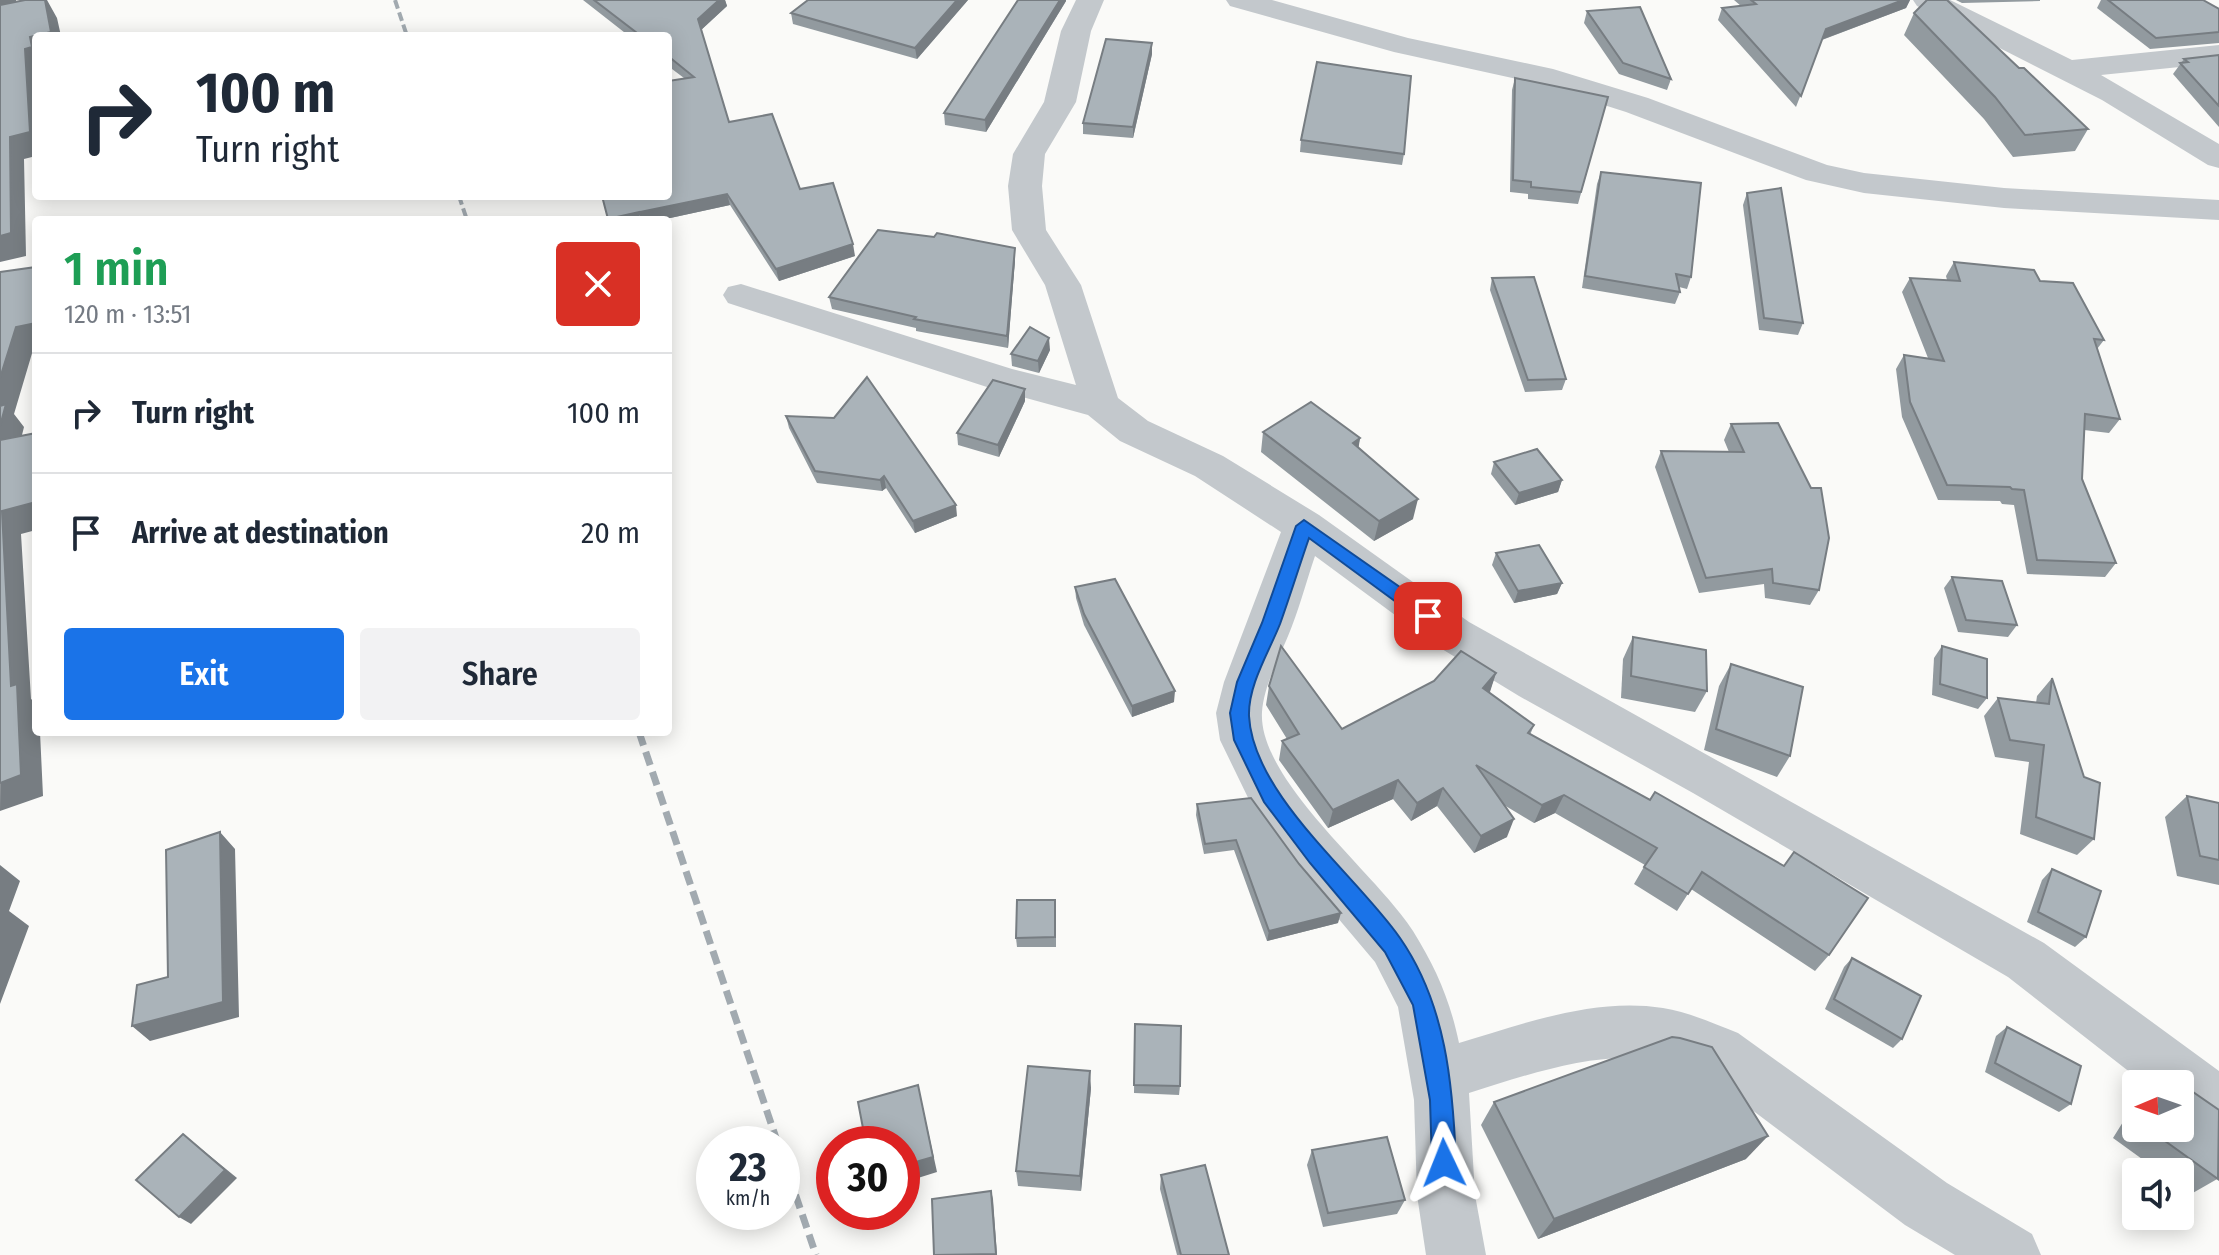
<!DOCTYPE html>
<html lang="en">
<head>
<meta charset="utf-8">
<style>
  body { margin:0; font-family:"Fira Sans Condensed",sans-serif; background:#f2f2f3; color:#1f2937; height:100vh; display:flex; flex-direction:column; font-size:30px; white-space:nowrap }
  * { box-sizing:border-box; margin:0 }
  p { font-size:26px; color:#747a83 }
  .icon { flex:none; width:44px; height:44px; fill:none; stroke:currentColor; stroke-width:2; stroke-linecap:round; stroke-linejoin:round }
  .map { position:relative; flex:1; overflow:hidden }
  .panel { position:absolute; left:32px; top:216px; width:640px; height:520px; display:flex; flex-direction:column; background:#fff; border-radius:8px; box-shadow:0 4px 20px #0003 }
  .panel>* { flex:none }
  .guide { position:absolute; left:32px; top:32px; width:640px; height:168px; border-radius:8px; box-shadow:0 4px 20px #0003; background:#fff; color:#1f2937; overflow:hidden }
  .needle { width:52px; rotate:268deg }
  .tools { position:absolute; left:2122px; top:1070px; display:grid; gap:16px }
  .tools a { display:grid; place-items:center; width:72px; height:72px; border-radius:8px; background:#fff; box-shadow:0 4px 20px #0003; font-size:40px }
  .speed { position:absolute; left:696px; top:1126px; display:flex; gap:16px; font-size:40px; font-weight:700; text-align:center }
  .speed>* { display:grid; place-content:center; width:104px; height:104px; border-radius:50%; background:#fff; box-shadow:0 4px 20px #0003; line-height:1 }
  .speed small { font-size:20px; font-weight:400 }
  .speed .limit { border:12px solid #d22; background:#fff; color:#111 }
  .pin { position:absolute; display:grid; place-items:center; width:68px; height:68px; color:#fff; margin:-34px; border-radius:16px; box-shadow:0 4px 12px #0006 }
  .me { position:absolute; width:88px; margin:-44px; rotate:358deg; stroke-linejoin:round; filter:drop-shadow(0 0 6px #0008) }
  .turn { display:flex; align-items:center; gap:28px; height:168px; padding:0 32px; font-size:36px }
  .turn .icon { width:104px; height:104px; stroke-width:2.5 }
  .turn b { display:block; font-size:56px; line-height:68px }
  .round { display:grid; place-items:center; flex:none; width:84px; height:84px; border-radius:8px; background:#f2f2f3 }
  .head { display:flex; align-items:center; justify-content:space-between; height:136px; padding:0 32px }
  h1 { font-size:48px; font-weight:600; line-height:60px; color:#1e9e55 }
  .primary-button { display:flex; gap:16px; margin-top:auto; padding:16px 32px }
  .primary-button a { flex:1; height:92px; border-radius:8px; background:#1a73e8; color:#fff; font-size:32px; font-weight:600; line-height:92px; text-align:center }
  .primary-button a+a { background:#f2f2f3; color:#1f2937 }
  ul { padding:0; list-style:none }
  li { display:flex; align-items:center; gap:24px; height:120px; padding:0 32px; border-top:2px solid #e0e1e3 }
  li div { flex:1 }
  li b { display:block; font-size:30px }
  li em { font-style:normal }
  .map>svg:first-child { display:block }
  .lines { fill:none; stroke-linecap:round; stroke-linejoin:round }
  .minor { fill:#c3c8cc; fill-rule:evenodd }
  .rail-far1 { stroke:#a2aab0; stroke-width:4; stroke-dasharray:9 4; stroke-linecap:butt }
  .rail { stroke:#a2aab0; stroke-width:7; stroke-dasharray:14 7; stroke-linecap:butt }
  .wall { fill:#929a9f }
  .shaded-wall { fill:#777d82 }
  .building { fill:#aab3b9; stroke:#777d82; stroke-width:2 }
  .route { fill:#1a73e8; stroke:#114b97; stroke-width:2 }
</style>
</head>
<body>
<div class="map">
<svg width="2219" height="1255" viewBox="0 0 2219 1255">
  <rect width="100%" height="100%" fill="#fafaf8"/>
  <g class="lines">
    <g class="minor">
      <path d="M1076,0H1104L1091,31L1076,102L1045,154L1042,186L1046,230L1081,285L1118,398L1148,421L1223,456L1319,515L1469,622L2044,943L2219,1071V1128L2180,1109V1084H2145L2008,977L1693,793L1519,696L1437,646L1315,556C1307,579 1301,603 1292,626C1282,653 1264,683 1262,712C1258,781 1378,875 1413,931C1436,968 1450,1000 1459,1043C1523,1024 1594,997 1663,1008C1688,1012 1715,1024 1738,1033L1947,1183L2032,1234L2041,1255H1955L1905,1225L1703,1073C1689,1068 1675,1062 1662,1060C1596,1050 1530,1074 1469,1093L1475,1195L1486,1255H1426L1417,1195L1414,1100L1398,1007L1375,962L1299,872L1254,810L1220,740L1216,713L1224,682L1281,532L1195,476L1120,441L1088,415L990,388L728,303L723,295L728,287L741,284L1012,369L1076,385L1045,285L1012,230L1008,186L1013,154L1044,102L1061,31Z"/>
      <polygon points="1226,0 1272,0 1408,38 1553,69 1648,98 1827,165 1864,173 2004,188 2219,200 2219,220 2004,208 1864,193 1806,180 1626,112 1535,83 1394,52 1230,6"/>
      <polygon points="1913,0 1950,0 2072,60 2219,45 2219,63 2101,75 2219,144 2219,168 2208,165 2102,100 1917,6"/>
    </g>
    <g class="rail-far1">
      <polyline points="395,0 407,36"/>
      <polyline points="459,196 467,220"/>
    </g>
    <g class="rail">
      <polyline points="639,732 778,1144"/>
      <polyline points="782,1155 816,1255"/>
    </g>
  </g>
  <g class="wall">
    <polygon points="583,0 725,0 727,6 701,30 729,122 800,189 855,256 779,281 730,205 661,220 609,220 602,196 684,78 668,66 668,36 629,36"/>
    <polygon points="808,0 968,0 917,59 793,24 791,13"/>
    <polygon points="1018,0 1066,0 1066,1 986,132 945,125 944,113"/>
    <polygon points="1734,0 1910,0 1906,8 1822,40 1796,107 1718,20 1722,8 1741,6"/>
    <polygon points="1956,0 2040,0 2040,1 1962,3"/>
    <polygon points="2101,0 2203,0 2219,9 2219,43 2150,49 2097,8"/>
    <polygon points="1587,11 1671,79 1667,90 1619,74 1584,23"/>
    <polygon points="1914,13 2019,68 2088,129 2075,151 2013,157 1984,119 1904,35"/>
    <polygon points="1152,43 1152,54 1133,138 1083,134 1083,123"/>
    <polygon points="2219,55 2219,127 2173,74 2184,59"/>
    <polygon points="1515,78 1608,97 1578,204 1528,199 1528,194 1510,192 1512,90"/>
    <polygon points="1301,140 1404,154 1402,165 1300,152"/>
    <polygon points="1601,172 1691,277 1687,289 1679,287 1680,292 1675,304 1582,288 1597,184"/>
    <polygon points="1747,193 1803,323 1798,335 1759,330 1743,205"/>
    <polygon points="1015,260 1008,348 916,331 916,328 832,309 829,297"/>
    <polygon points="1954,262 2040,281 2104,340 2097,349 2120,419 2109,433 2084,430 2082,479 2116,563 2105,577 2027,574 2014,505 2002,504 2000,501 1938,500 1902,417 1896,369 1904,355 1928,358 1902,292 1910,278 1947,280 1946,276"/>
    <polygon points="1492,278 1566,379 1562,390 1525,392 1490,290"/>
    <polygon points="668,311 672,325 668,325"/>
    <polygon points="1050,350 1039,373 1012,366 1011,354"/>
    <polygon points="1025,401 999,457 958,445 957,433"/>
    <polygon points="786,416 957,516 915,533 886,488 882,491 817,483 789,428"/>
    <polygon points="1731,424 1819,590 1810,605 1765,598 1764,584 1699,593 1655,467 1661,451 1729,452 1724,440"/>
    <polygon points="1263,432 1360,438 1358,448 1413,519 1374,541 1261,452"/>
    <polygon points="1494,462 1562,480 1558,492 1515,505 1491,474"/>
    <polygon points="1496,553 1562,583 1557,594 1514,603 1492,565"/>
    <polygon points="1952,577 2017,625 2008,637 1958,632 1944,588"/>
    <polygon points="1075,587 1174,702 1132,717 1084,625 1076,598"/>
    <polygon points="1633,637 1707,691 1695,712 1621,698 1623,659"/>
    <polygon points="1942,646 1987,698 1978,709 1932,695 1934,658"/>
    <polygon points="1731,664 1790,756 1777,777 1704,750 1719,686"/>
    <polygon points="1496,673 1489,693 1534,725 1530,735 1829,955 1815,971 1691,889 1677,911 1634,884 1645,865 1555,813 1534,823 1504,805 1507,837 1474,853 1437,806 1411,821 1393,799 1328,828 1279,760 1282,741 1287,739 1266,705 1269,686 1342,729"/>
    <polygon points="2052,678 2094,839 2077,855 2020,834 2029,762 1995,757 1984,716 1998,698 2036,703 2037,696"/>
    <polygon points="2187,796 2219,803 2219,885 2177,876 2165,817"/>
    <polygon points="1197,804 1338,923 1267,941 1234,850 1204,854 1196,815"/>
    <polygon points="2052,869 2086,937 2075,947 2027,922 2042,880"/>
    <polygon points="1056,910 1056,947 1017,947 1016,938"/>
    <polygon points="1852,958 1902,1039 1893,1048 1825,1009 1844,967"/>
    <polygon points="1135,1024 1180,1086 1179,1095 1134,1093"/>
    <polygon points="2007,1027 2071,1104 2059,1112 1985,1072 1996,1036"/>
    <polygon points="2167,1074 2219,1110 2219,1178 2191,1194 2180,1186 2180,1172 2160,1172 2113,1138 2136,1101 2136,1128 2180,1128 2180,1084 2153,1084"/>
    <polygon points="1091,1088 1081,1191 1018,1186 1016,1171"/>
    <polygon points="1494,1102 1746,1159 1538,1239 1481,1125"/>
    <polygon points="1312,1150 1405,1200 1397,1214 1323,1227 1307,1165"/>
    <polygon points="1161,1175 1229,1255 1177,1255 1160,1189"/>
  </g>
  <g class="shaded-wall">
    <polygon points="0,0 16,0 17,12 0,15"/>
    <polygon points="45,0 47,0 57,18 61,36 36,36 36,156 24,159 26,256 0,262 0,236 10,137 25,49"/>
    <polygon points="719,0 725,0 727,6 700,31 698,19"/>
    <polygon points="957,0 968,0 917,59 915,48"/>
    <polygon points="1060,0 1066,0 1066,1 986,132 985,120"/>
    <polygon points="1903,0 1910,0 1906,8 1821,40 1826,29"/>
    <polygon points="1152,43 1152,54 1133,138 1133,127"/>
    <polygon points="727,194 730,205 661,220 642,220 640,212"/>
    <polygon points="639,212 641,220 609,220 608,219"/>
    <polygon points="853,244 855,256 779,281 776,269"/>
    <polygon points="1015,248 1015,260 1008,348 1007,336"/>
    <polygon points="36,323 36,349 33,350 14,414 24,427 15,463 0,445 0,378 16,327"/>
    <polygon points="1049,338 1050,350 1039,373 1038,361"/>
    <polygon points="1025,389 1025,401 999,457 998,445"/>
    <polygon points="1360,438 1357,458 1353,443"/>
    <polygon points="884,476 886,488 882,491 880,480"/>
    <polygon points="1562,480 1558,492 1515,505 1519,493"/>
    <polygon points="1418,499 1413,519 1374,541 1379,521"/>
    <polygon points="36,502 36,530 21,534 31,699 36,703 36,732 40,732 43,796 0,811 2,511"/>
    <polygon points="956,505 957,516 915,533 913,521"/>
    <polygon points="1562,583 1557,594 1514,603 1518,591"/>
    <polygon points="1496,673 1490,692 1477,707 1483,688"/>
    <polygon points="1175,691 1174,702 1132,717 1132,706"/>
    <polygon points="1398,780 1393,799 1328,828 1333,810"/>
    <polygon points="1443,788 1437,806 1411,821 1417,803"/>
    <polygon points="1564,795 1555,813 1534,823 1542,805"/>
    <polygon points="1514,819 1507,837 1474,853 1481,836"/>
    <polygon points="220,832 235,849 239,1017 150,1041 132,1026 223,1002"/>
    <polygon points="0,865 20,881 9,911 29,926 0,1004"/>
    <polygon points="1341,913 1338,923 1267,941 1269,931"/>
    <polygon points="1090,1071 1091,1088 1081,1191 1080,1176"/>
    <polygon points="918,1085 937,1172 902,1183 902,1166"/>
    <polygon points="183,1134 237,1178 191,1224 179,1217"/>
    <polygon points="1768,1136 1746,1159 1538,1239 1554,1219"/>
    <polygon points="991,1191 993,1199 997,1255 996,1254"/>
  </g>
  <g class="building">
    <polygon points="25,0 45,0 51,32 30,37 32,47 25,49 30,132 10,137 11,233 0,236 0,5"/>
    <polygon points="594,0 719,0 698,19 729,122 772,114 800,189 833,183 853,244 776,269 727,194 640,212 642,220 638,220 639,212 608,219 602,196 668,196 668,81 694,77 668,56 668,36 641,36"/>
    <polygon points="808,0 957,0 915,48 791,13"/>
    <polygon points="1018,0 1060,0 985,120 944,113"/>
    <polygon points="1751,0 1903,0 1826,29 1801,96 1722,8 1756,4"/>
    <polygon points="1927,0 1947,0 2019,68 2024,68 2088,129 2025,135 1995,97 1914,13"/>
    <polygon points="2108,0 2203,0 2219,9 2219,32 2156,38"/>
    <polygon points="1640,7 1671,79 1623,63 1587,11"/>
    <polygon points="1106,39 1152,43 1133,127 1083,123"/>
    <polygon points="2219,55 2219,106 2180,63 2188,62 2184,59"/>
    <polygon points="1317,62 1411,76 1404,154 1301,140"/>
    <polygon points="1515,78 1608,97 1581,192 1531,187 1531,182 1513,180"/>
    <polygon points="1601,172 1701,183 1691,277 1676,274 1680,292 1585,276"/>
    <polygon points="1781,188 1803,323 1764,318 1747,193"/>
    <polygon points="878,230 934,237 937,233 1015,248 1007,336 914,319 916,317 829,297"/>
    <polygon points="1954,262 2034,270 2040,281 2073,283 2104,340 2094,339 2120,419 2085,414 2082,479 2116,563 2037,560 2024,490 2012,489 2010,487 1947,485 1910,402 1904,355 1944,361 1910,278 1960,281"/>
    <polygon points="36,267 36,323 16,327 0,378 0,272"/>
    <polygon points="1534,277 1566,379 1528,380 1492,278"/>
    <polygon points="1030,327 1049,338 1038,361 1011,354"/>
    <polygon points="867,377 956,505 913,521 884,476 880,480 815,471 786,416 834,418"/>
    <polygon points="993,380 1025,389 998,445 957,433"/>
    <polygon points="1311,402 1360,438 1353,443 1418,499 1379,521 1263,432"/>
    <polygon points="6,404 0,426 0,406"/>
    <polygon points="1778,423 1811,488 1821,488 1829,538 1819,590 1773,583 1772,569 1706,578 1661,451 1744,452 1731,424"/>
    <polygon points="36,433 36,502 2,511 11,686 17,684 21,775 0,783 0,440"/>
    <polygon points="1537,449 1562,480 1519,493 1494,462"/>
    <polygon points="1539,545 1562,583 1518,591 1496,553"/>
    <polygon points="1952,577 2002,581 2017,625 1966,620"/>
    <polygon points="1115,579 1175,691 1132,706 1084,614 1075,587"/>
    <polygon points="1633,637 1706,650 1707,691 1631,676"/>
    <polygon points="1281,646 1342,729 1434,681 1461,651 1496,673 1483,688 1534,725 1528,733 1650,800 1655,792 1784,866 1794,852 1868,898 1829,955 1702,872 1688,894 1644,867 1657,848 1564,795 1542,805 1476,765 1514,819 1481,836 1443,788 1417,803 1398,780 1333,810 1282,741 1299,734 1269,686"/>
    <polygon points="1942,646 1987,659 1987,698 1940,684"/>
    <polygon points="1731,664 1803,687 1790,756 1716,729"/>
    <polygon points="2052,678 2084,777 2100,783 2094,839 2036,817 2044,745 2010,740 1998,698 2049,704"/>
    <polygon points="2187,796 2219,803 2219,860 2200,856"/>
    <polygon points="1251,798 1299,864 1341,913 1269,931 1236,840 1205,844 1197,804"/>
    <polygon points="220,832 223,1002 132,1026 137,985 168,977 166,850"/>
    <polygon points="2052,869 2101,891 2086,937 2038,912"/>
    <polygon points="1017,900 1055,900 1055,937 1016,938"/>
    <polygon points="1852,958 1921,996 1902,1039 1834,999"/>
    <polygon points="1135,1024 1181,1026 1180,1086 1134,1085"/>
    <polygon points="2007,1027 2081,1066 2071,1104 1995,1063"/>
    <polygon points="1672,1037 1680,1038 1712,1047 1768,1136 1554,1219 1494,1102"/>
    <polygon points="1028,1066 1090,1071 1080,1176 1016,1171"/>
    <polygon points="2167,1074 2219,1110 2218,1179 2147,1128 2180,1128 2180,1084 2161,1084"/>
    <polygon points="918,1085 933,1157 902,1166 902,1144 866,1144 858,1102"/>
    <polygon points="183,1134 225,1170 179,1217 136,1180"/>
    <polygon points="1387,1137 1405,1200 1328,1213 1312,1150"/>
    <polygon points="1205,1165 1229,1255 1181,1255 1161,1175"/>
    <polygon points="991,1191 996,1254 934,1255 932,1199"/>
  </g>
  <path class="route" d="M1304,520L1434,611L1437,616L1434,621H1422L1309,538C1299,567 1290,596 1280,624C1269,652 1248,685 1249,716C1253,795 1357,876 1400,938C1446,1004 1453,1085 1456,1163L1453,1172L1444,1175L1436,1172L1432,1163L1430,1100L1413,1005L1385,952L1310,863L1264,802L1234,740L1230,713L1237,682L1262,623L1296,526Z"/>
</svg>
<div class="tools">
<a><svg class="needle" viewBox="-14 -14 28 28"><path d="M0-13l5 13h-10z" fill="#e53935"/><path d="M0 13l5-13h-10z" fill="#747a83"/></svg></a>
<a><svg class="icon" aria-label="sound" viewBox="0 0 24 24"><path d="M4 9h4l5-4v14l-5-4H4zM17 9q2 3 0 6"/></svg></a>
</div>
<div class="speed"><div>23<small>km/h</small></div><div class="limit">30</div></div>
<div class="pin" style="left:1428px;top:616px;background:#d93025"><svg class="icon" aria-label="arrive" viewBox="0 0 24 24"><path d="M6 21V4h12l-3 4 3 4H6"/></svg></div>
<svg class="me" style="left:1444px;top:1163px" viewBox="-20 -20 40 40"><path d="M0-17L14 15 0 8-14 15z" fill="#1a73e8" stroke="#fff" stroke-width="4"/></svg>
<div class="guide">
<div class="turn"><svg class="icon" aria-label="right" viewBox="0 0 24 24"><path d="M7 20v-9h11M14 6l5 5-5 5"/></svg><div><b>100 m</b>Turn right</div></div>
</div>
<section class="panel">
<div class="head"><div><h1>1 min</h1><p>120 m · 13:51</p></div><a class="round" style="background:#d93025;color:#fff"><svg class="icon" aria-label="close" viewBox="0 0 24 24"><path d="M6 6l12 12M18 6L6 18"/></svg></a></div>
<ul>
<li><svg class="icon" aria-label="right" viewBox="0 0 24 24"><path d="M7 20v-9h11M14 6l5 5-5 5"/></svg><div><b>Turn right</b></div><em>100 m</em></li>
<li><svg class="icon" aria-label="arrive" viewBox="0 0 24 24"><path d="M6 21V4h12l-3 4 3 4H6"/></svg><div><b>Arrive at destination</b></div><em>20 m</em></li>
</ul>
<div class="primary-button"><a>Exit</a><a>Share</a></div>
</section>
</div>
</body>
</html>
